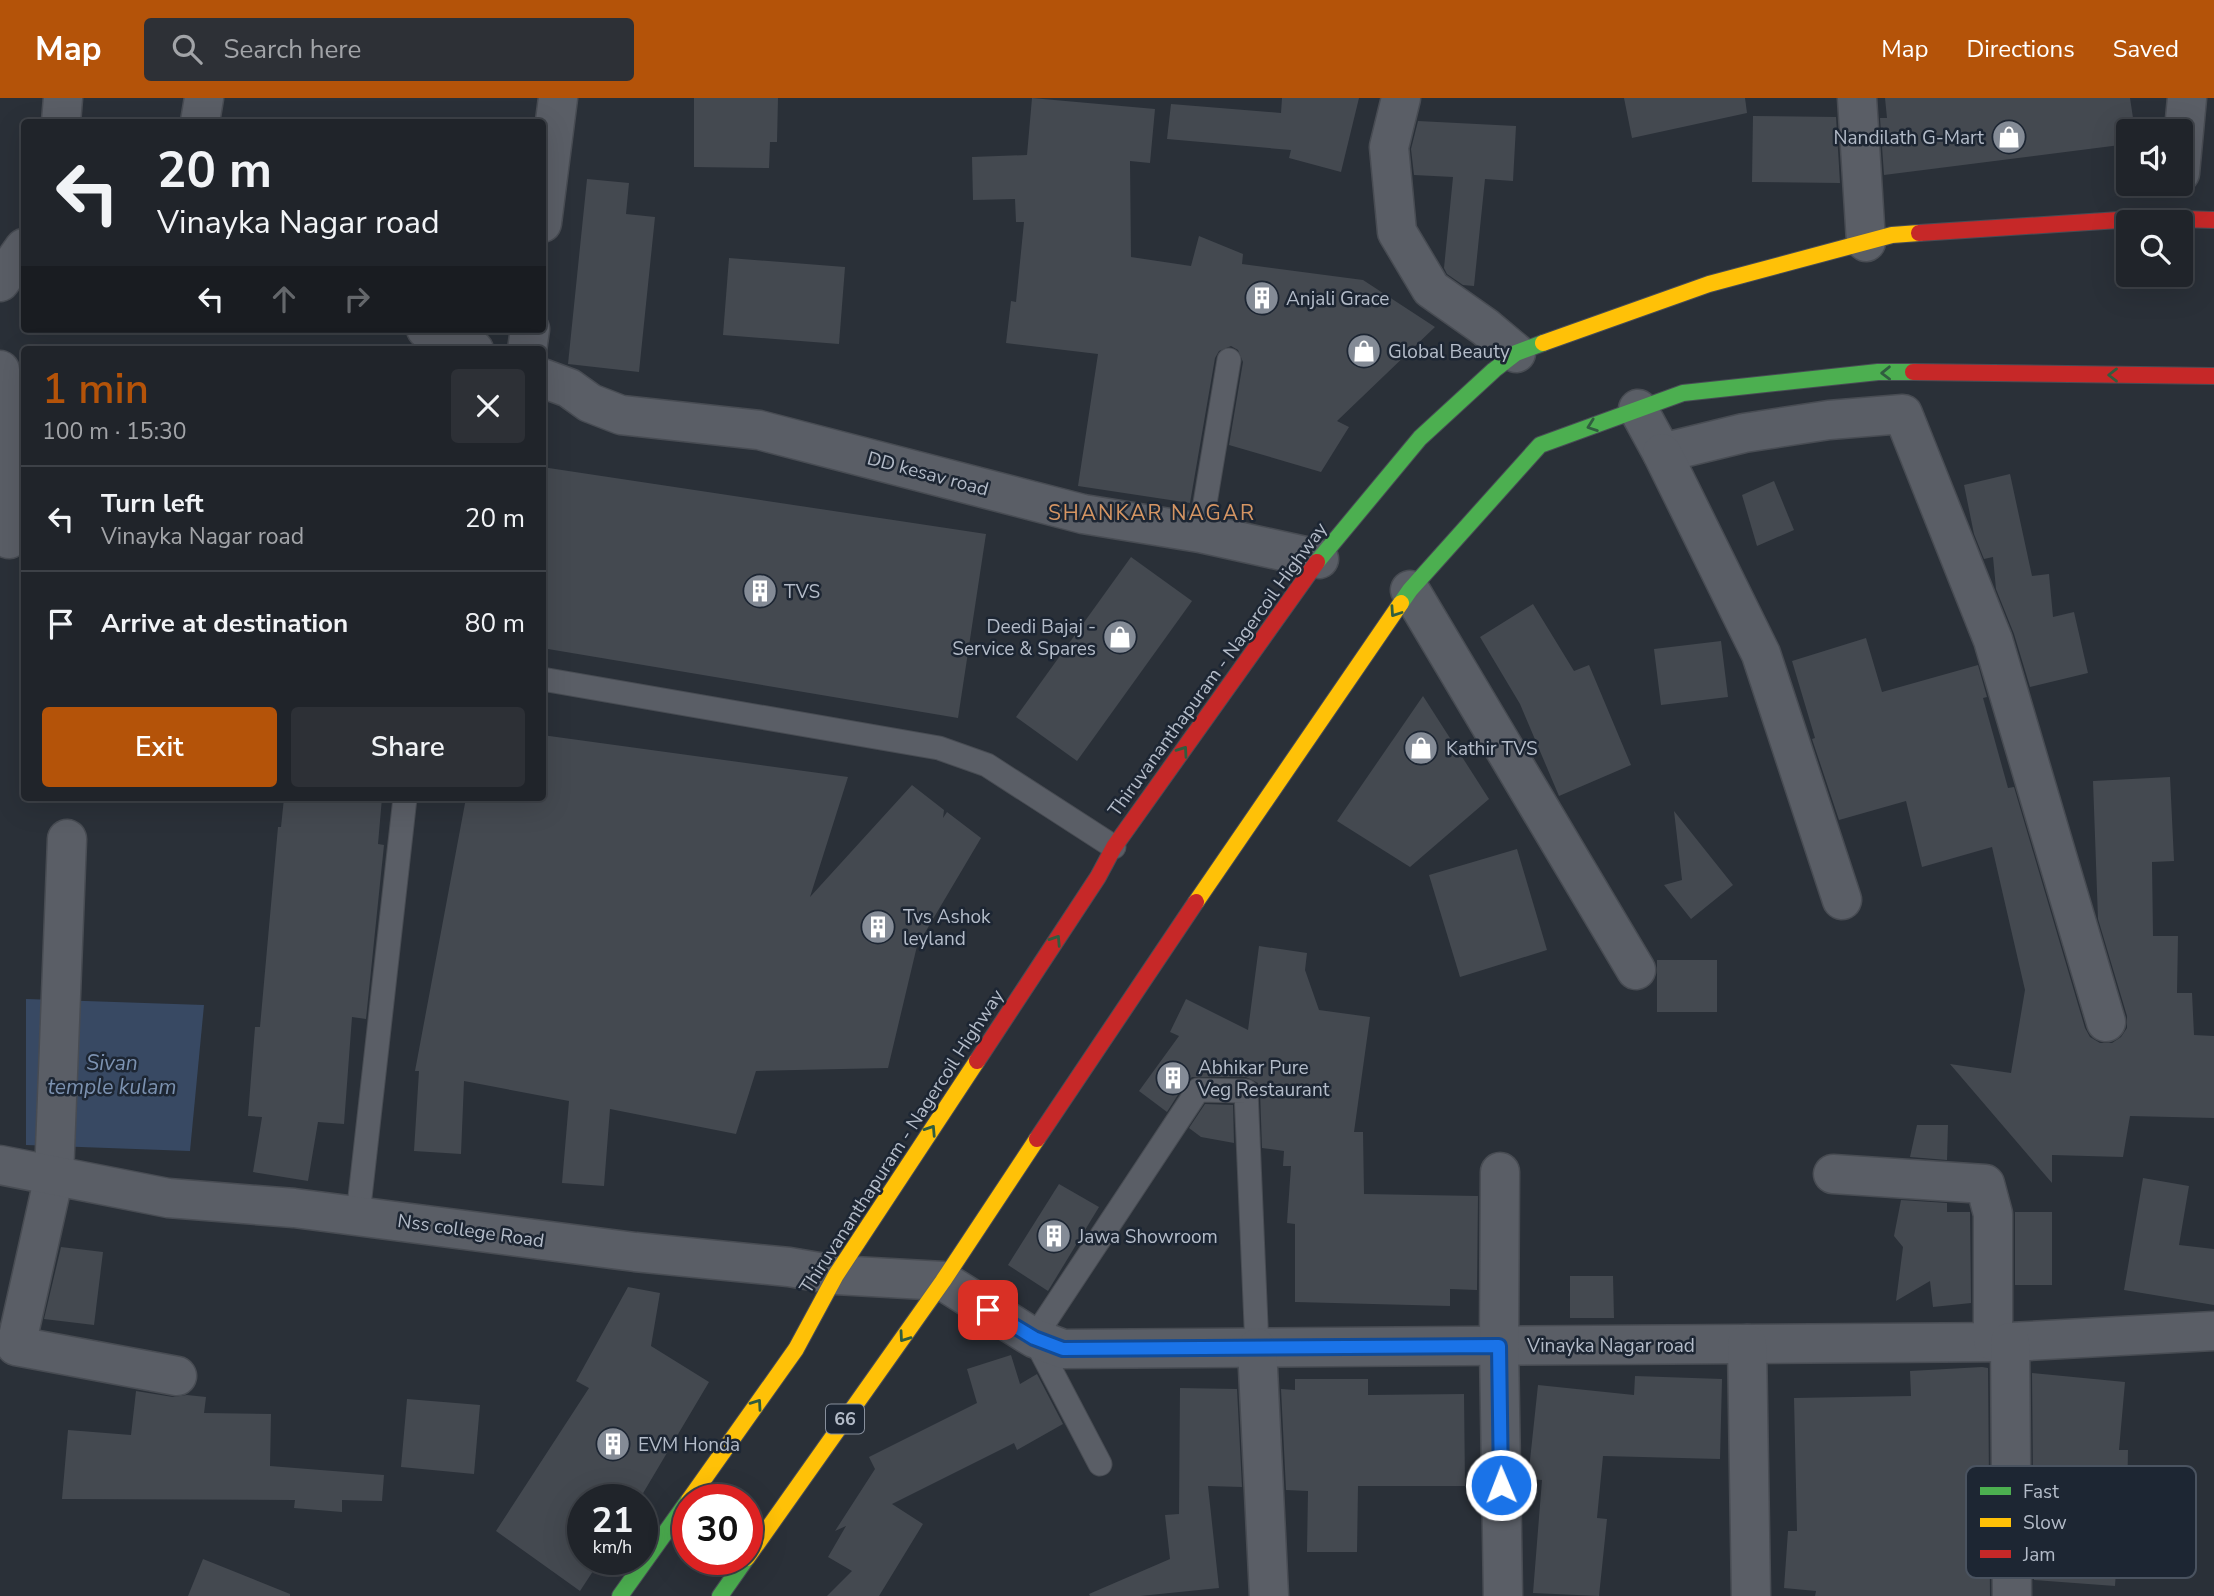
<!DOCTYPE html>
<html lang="en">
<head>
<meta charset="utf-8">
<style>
  body { margin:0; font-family:"Nunito Sans",sans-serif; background:#2d3036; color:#f1f3f6; height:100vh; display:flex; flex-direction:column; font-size:26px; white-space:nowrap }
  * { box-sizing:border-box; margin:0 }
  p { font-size:23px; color:#a2a4a8 }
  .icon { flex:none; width:38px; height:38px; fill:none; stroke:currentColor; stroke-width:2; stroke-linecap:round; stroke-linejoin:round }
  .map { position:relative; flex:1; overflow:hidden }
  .drawer { position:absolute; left:21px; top:248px; width:525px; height:455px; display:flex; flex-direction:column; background:#20242a; border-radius:7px; box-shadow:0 7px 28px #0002,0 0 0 2px #3d4147 }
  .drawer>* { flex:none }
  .guide { position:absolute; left:21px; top:21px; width:525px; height:214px; border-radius:7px; box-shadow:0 7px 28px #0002,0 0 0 2px #3d4147; background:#20242a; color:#f1f3f6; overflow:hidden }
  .fabs { position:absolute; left:2116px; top:21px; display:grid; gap:14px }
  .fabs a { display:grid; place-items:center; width:77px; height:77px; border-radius:7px; background:#20242a; box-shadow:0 7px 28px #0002,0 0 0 2px #3d4147; font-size:35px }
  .speed { position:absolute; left:567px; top:1386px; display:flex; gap:14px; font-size:35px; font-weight:700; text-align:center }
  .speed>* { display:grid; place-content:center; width:91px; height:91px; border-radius:50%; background:#20242a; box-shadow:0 7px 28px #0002,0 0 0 2px #3d4147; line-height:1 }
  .speed small { font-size:18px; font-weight:400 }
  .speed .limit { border:10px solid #d22; background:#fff; color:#111 }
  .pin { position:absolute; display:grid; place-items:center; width:60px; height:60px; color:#fff; margin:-30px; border-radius:14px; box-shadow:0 4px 10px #0006 }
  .me { position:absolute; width:77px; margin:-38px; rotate:359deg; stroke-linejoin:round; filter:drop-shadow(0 0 5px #0008) }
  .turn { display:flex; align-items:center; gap:24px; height:147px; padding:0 21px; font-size:32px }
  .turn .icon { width:91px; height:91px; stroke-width:2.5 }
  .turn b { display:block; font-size:49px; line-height:60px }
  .lanes { display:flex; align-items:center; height:66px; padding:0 21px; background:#0003; justify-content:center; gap:35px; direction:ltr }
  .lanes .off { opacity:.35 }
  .round { display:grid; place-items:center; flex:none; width:74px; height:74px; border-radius:7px; background:#2d3036 }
  .summary { display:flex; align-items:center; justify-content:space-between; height:119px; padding:0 21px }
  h1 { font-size:42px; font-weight:600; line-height:52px; color:#b45309 }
  .action { display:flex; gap:14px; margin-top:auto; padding:14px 21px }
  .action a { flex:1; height:80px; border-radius:7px; background:#b45309; color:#fff; font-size:28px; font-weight:600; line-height:80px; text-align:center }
  .action a+a { background:#2d3036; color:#f1f3f6 }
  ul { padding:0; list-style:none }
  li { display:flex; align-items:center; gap:21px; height:105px; padding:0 21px; border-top:2px solid #3d4147 }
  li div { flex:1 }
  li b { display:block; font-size:26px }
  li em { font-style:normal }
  header { display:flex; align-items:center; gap:42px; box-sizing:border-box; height:98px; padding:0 35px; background:#b45309; color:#fff }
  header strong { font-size:33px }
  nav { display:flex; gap:38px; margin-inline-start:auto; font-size:24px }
  .search { width:490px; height:63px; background:#2d3036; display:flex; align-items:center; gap:18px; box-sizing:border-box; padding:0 24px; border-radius:7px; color:#a2a4a8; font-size:26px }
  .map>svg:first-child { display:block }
  .water { fill:#384963 }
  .building { fill:#444950 }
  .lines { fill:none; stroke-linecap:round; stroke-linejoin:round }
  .lane-casing { stroke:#484c53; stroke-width:25 }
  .street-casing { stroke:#484c53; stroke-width:41 }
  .fast-casing { stroke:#484c55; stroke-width:18 }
  .slow-casing { stroke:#484c55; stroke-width:18 }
  .jam-casing { stroke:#484c55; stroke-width:18 }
  .lane { stroke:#5a5e66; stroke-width:23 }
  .street { stroke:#5a5e66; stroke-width:38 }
  .fast { stroke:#4caf50; stroke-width:16 }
  .slow { stroke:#ffc107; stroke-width:16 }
  .jam { stroke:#c62828; stroke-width:16 }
  .oneway { stroke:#305d3f }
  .route-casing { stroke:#114b97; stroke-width:18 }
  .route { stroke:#1a73e8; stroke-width:12 }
  .labels { text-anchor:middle; stroke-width:5; stroke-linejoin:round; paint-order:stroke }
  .shield { fill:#1d2633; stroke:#878f9c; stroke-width:2 }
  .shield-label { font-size:18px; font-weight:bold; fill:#b4bcc9 }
  .poi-label { font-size:19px; fill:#b4bcc9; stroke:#1d2633; text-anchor:start }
  .street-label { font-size:19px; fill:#b4bcc9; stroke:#1d2633 }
  .neighbourhood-label { font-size:21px; letter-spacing:2px; fill:#d59563; stroke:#1d2633 }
  .water-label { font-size:21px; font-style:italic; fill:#7c92b1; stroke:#1d2633 }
  .key { fill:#1d2633; stroke:#4a5360; stroke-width:2 }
  .key-label { font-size:19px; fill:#b4bcc9 }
</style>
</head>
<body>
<header>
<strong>Map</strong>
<div class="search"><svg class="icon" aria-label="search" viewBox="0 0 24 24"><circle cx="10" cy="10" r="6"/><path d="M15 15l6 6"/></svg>Search here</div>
<nav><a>Map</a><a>Directions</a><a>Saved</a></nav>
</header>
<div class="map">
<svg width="2214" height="1498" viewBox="0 0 2214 1498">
  <rect width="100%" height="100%" fill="#2a3038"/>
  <polygon class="water" points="26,901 204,907 190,1053 26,1047"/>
  <g class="building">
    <polygon points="694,0 778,0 777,44 770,44 769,70 694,69"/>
    <polygon points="1032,0 1155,11 1150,65 1130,63 1131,159 1191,168 1199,138 1243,156 1242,166 1363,182 1435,229 1337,323 1349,329 1321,374 1229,347 1243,264 1238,252 1231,248 1219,253 1215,260 1190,405 1078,388 1098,256 1006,245 1011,203 1016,204 1024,124 1016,124 1015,101 973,102 972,59 1027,57"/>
    <polygon points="1282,0 1359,0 1341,74 1289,60 1291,52 1167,41 1171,6 1281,15"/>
    <polygon points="1624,0 1745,0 1747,15 1632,40"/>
    <polygon points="1885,0 2130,0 2135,33 2128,33 2128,46 1884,77 1880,20 1887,20"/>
    <polygon points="1753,18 1836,19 1840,85 1752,84"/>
    <polygon points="1418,23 1516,28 1513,83 1485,81 1474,188 1463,187 1447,176 1444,170 1453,79 1414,77 1411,51"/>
    <polygon points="587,81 629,85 626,116 655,119 639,274 568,266"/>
    <polygon points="729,160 845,169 839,246 723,237"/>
    <polygon points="542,369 986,436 958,620 542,550"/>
    <polygon points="2010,376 2032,478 2049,476 2053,519 2074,514 2088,575 2030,589 2014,536 1996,491 1993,459 1984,461 1974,436 1964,387"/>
    <polygon points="1774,383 1794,432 1757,448 1742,397"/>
    <polygon points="1131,459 1192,503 1077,663 1016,619"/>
    <polygon points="1533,506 1574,573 1589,567 1631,667 1559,698 1520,606 1480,539"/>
    <polygon points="1866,540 1882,594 1978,567 1987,599 1983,600 2008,690 2014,689 2085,930 2090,939 2100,945 2112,945 2121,939 2127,930 2127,918 2098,821 2093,683 2170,679 2174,763 2152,764 2153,838 2178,838 2177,895 2192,895 2194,937 2214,938 2214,1020 2130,1018 2123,1059 2052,1057 2052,1085 1950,966 2011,975 2025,892 1992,749 1922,769 1906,703 1839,722 1812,641 1815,640 1792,563"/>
    <polygon points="1721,543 1728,599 1661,607 1654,551"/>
    <polygon points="1423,598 1489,701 1410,769 1337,723"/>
    <polygon points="542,637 848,679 810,799 912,687 944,712 943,720 947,714 981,740 917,848 888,970 756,973 736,1036 610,1011 604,1088 562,1085 569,1003 464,983 461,1056 414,1053 419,973 415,973 466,700 542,700"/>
    <polygon points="284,700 382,700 378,746 384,747 366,921 352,919 344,1026 318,1024 308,1083 253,1074 262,1019 248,1018 255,929 260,929 278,729 281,729"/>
    <polygon points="1674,713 1733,787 1691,821 1664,787 1682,782"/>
    <polygon points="1517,751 1547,852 1460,879 1429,777"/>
    <polygon points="1259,848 1307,855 1305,872 1319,912 1370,919 1354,1034 1363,1034 1364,1096 1478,1098 1477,1192 1450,1191 1450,1208 1295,1204 1295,1126 1287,1125 1291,1068 1283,1068 1284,1053 1262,1050 1260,992 1258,985 1246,979 1192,979 1186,984 1167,1014 1139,993 1179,938 1170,934 1186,901 1248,932"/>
    <rect x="1657" y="862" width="60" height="52"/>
    <polygon points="1205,1006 1233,1007 1234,1045 1201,1039 1189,1030"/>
    <polygon points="1917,1027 1948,1027 1947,1062 1910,1059"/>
    <polygon points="2143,1080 2189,1088 2179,1147 2214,1151 2214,1207 2124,1192"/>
    <polygon points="1059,1086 1099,1109 1048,1193 1008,1167"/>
    <polygon points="1901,1102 1947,1105 1947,1114 1970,1114 1971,1205 1933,1209 1930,1183 1896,1203 1903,1149 1894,1138"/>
    <rect x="2015" y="1114" width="37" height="73"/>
    <polygon points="61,1149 103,1154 94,1227 44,1221"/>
    <polygon points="1570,1178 1613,1178 1614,1220 1570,1220"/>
    <polygon points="628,1189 660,1195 651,1248 709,1284 639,1402 583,1402 583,1461 601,1461 580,1493 496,1433 589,1290 576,1283"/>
    <polygon points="1011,1257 1020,1286 1037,1276 1063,1326 1017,1352 1014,1345 892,1406 923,1426 879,1498 827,1498 852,1473 828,1459 846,1428 835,1433 875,1371 869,1359 977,1305 967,1271"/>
    <polygon points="1982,1269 1988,1270 1990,1498 1815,1498 1816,1493 1784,1490 1788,1433 1797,1433 1794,1300 1911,1298 1910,1273"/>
    <polygon points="2032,1275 2125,1284 2119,1352 2128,1352 2127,1401 2121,1401 2115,1488 2034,1482"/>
    <polygon points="1635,1278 1722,1281 1720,1361 1603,1358 1597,1420 1607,1421 1599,1498 1533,1495 1542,1382 1528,1381 1538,1287 1634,1297"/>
    <polygon points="1295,1281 1368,1281 1368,1297 1464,1296 1465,1388 1358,1388 1357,1454 1307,1454 1308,1393 1286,1392 1281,1291 1295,1292"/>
    <polygon points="1180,1290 1237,1291 1242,1389 1208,1388 1219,1490 1140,1498 1090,1498 1089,1496 1170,1461 1165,1417 1179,1416"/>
    <polygon points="136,1293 173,1299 187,1297 206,1299 204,1315 271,1316 270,1368 384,1377 382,1403 342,1402 342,1414 294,1410 295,1402 62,1401 68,1332 131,1337"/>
    <polygon points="407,1301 480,1307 474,1376 401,1369"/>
    <polygon points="203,1461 290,1496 290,1498 188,1498"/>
  </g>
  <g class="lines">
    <g class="lane-casing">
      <g id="lane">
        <polyline points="1200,435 1229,262"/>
        <polyline points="542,581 939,650 987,667 1114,749"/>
        <polyline points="358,1117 405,700"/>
        <polyline points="1100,1366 1034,1240 1198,992 1246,993 1257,1250"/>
      </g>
    </g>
    <g class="street-casing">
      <g id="street">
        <polyline points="1401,0 1389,49 1397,134 1431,191 1485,229 1516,255"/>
        <polyline points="1857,0 1866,144"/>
        <polyline points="61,24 63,0"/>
        <polyline points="200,24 204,0"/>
        <polyline points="2180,75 2187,0"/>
        <polyline points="542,125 558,0"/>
        <polyline points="0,184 24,150"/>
        <polyline points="426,231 474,252"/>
        <polyline points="527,252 530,231"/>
        <polyline points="0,272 9,441"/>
        <polyline points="542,280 569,290 590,305 621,317 759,332 1083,416 1200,435 1319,461"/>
        <polyline points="1638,311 1662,355 1744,335 1829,322 1903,316 1993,542 2106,924"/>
        <polyline points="1662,355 1761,556 1842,802"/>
        <polyline points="1410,492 1636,872"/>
        <polyline points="67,741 54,1078 16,1248 177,1278"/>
        <polyline points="0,1067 168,1100 294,1110 635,1154 789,1169 836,1177 943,1183 1034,1240 1063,1251 2010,1244 2214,1233"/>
        <polyline points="1500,1074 1499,1248 1503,1498"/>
        <polyline points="1833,1076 1985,1086 1993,1116 1993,1243"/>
        <polyline points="2010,1244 2012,1498"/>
        <polyline points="1747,1246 1751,1498"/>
        <polyline points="1257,1250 1269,1498"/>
      </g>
    </g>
    <g class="fast-casing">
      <g id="fast">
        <polyline points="1317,464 1420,340 1494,272 1516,255 1543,245"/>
        <polyline points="1401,505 1410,492 1540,347 1683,295 1878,274 1913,274"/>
        <polyline points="620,1498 688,1403"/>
        <polyline points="720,1498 746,1461"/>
      </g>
    </g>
    <g class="slow-casing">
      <g id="slow">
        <polyline points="1543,245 1709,186 1892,137 1919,135"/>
        <polyline points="1196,804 1401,505"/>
        <polyline points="689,1402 796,1251 836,1177 977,963"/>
        <polyline points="747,1460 943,1183 1037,1041"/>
      </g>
    </g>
    <g class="jam-casing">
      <g id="jam">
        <polyline points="1919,135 2150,120 2214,122"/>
        <polyline points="1913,274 2214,278"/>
        <polyline points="977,963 1098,779 1114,749 1317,464"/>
        <polyline points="1037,1041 1196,804"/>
      </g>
    </g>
    <use href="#lane" class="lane"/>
    <use href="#street" class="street"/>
    <use href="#fast" class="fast"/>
    <use href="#slow" class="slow"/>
    <use href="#jam" class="jam"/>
  </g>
  <defs><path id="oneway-chevron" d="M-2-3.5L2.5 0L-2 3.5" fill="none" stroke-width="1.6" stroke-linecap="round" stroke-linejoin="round" transform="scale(1.75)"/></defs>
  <g class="oneway">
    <use href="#oneway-chevron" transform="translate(1886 275) rotate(179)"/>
    <use href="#oneway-chevron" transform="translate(2113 277) rotate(-180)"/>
    <use href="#oneway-chevron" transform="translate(1592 328) rotate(160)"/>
    <use href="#oneway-chevron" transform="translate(1395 514) rotate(124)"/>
    <use href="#oneway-chevron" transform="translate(1183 653) rotate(-55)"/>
    <use href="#oneway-chevron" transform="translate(1056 842) rotate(-57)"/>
    <use href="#oneway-chevron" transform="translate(931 1032) rotate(-57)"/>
    <use href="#oneway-chevron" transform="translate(904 1239) rotate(125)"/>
    <use href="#oneway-chevron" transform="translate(757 1306) rotate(-55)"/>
  </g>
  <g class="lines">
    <g class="route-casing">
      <polyline id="route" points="988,1212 1034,1240 1063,1251 1499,1248 1501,1387"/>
    </g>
    <use href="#route" class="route"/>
  </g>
  <defs>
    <g id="shop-disc" transform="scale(1.75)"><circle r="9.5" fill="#848b96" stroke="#1d2633"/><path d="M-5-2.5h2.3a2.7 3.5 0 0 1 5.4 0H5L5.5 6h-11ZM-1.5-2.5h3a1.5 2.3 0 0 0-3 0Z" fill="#fff"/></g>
    <g id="building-disc" transform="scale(1.75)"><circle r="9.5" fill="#848b96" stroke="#1d2633"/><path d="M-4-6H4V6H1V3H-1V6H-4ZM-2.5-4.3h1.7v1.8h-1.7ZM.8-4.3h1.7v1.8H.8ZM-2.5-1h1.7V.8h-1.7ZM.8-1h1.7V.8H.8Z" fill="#fff"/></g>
  </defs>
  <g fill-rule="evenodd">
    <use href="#shop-disc" x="2009" y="39"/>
    <use href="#building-disc" x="1262" y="200"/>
    <use href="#shop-disc" x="1364" y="253"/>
    <use href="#building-disc" x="760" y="493"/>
    <use href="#shop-disc" x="1120" y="539"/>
    <use href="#shop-disc" x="1421" y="650"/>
    <use href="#building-disc" x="878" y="829"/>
    <use href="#building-disc" x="1173" y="980"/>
    <use href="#building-disc" x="1054" y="1138"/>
    <use href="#building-disc" x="613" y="1346"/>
  </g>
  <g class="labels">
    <rect class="shield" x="826" y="1306.5" width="38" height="29" rx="5"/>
    <g class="shield-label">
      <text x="845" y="1327">66</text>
    </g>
    <g class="poi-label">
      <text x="1984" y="46" text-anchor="end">Nandilath G-Mart</text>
      <text x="1286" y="207">Anjali Grace</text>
      <text x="1388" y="260">Global Beauty</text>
      <text x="784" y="500">TVS</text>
      <text x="1096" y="535" text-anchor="end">Deedi Bajaj -<tspan x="1096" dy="22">Service &amp; Spares</tspan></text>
      <text x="1446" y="657">Kathir TVS</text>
      <text x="903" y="825">Tvs Ashok<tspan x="903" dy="22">leyland</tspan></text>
      <text x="1198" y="976">Abhikar Pure<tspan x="1198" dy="22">Veg Restaurant</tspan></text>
      <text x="1078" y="1145">Jawa Showroom</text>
      <text x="638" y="1353">EVM Honda</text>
    </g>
    <g class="street-label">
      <text transform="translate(928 375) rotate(15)" y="7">DD kesav road</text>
      <text transform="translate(1217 571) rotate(-54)" y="7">Thiruvananthapuram - Nagercoil Highway</text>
      <text transform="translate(901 1043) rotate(-57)" y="7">Thiruvananthapuram - Nagercoil Highway</text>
      <text transform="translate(471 1132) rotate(8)" y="7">Nss college Road</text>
      <text x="1611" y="1254">Vinayka Nagar road</text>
    </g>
    <g class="neighbourhood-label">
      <text x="1152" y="422">SHANKAR NAGAR</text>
    </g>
    <g class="water-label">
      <text x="112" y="972">Sivan<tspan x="112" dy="24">temple kulam</tspan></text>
    </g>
  </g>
  <rect x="1966" y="1368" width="230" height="112" rx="10" class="key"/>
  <rect x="1980" y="1389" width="31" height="8" fill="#4caf50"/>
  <rect x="1980" y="1420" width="31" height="9" fill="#ffc107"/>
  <rect x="1980" y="1452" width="31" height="8" fill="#c62828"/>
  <g class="key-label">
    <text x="2023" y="1400">Fast</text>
    <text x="2023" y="1431">Slow</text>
    <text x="2023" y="1463">Jam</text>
  </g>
</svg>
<div class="fabs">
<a><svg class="icon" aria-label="sound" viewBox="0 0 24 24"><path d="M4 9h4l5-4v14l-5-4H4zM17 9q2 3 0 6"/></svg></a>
<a><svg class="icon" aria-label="search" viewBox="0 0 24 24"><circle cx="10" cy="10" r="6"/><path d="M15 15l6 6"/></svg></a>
</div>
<div class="speed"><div>21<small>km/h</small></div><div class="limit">30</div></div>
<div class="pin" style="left:988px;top:1212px;background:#d93025"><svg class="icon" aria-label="arrive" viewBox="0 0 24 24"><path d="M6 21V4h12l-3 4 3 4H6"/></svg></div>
<svg class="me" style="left:1501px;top:1387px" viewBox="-20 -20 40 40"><circle r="17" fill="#1a73e8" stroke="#fff" stroke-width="3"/><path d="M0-11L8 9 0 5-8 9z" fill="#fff"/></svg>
<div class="guide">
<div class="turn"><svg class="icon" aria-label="left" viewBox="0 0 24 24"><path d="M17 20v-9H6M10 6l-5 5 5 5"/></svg><div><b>20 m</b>Vinayka Nagar road</div></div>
<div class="lanes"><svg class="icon" aria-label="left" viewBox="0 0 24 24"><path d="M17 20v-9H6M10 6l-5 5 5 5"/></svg><svg class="icon off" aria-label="ahead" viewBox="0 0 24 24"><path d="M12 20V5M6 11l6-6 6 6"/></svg><svg class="icon off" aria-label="right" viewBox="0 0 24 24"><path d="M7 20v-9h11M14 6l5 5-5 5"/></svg></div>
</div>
<section class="drawer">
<div class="summary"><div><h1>1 min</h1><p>100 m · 15:30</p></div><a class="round"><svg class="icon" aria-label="close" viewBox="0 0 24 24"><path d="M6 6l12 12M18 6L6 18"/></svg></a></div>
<ul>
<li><svg class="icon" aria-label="left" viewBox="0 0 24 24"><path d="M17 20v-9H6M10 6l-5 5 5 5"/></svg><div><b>Turn left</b><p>Vinayka Nagar road</p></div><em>20 m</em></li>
<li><svg class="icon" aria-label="arrive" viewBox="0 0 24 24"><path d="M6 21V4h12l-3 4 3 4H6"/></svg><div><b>Arrive at destination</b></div><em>80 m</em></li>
</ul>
<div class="action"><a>Exit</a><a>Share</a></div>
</section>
</div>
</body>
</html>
